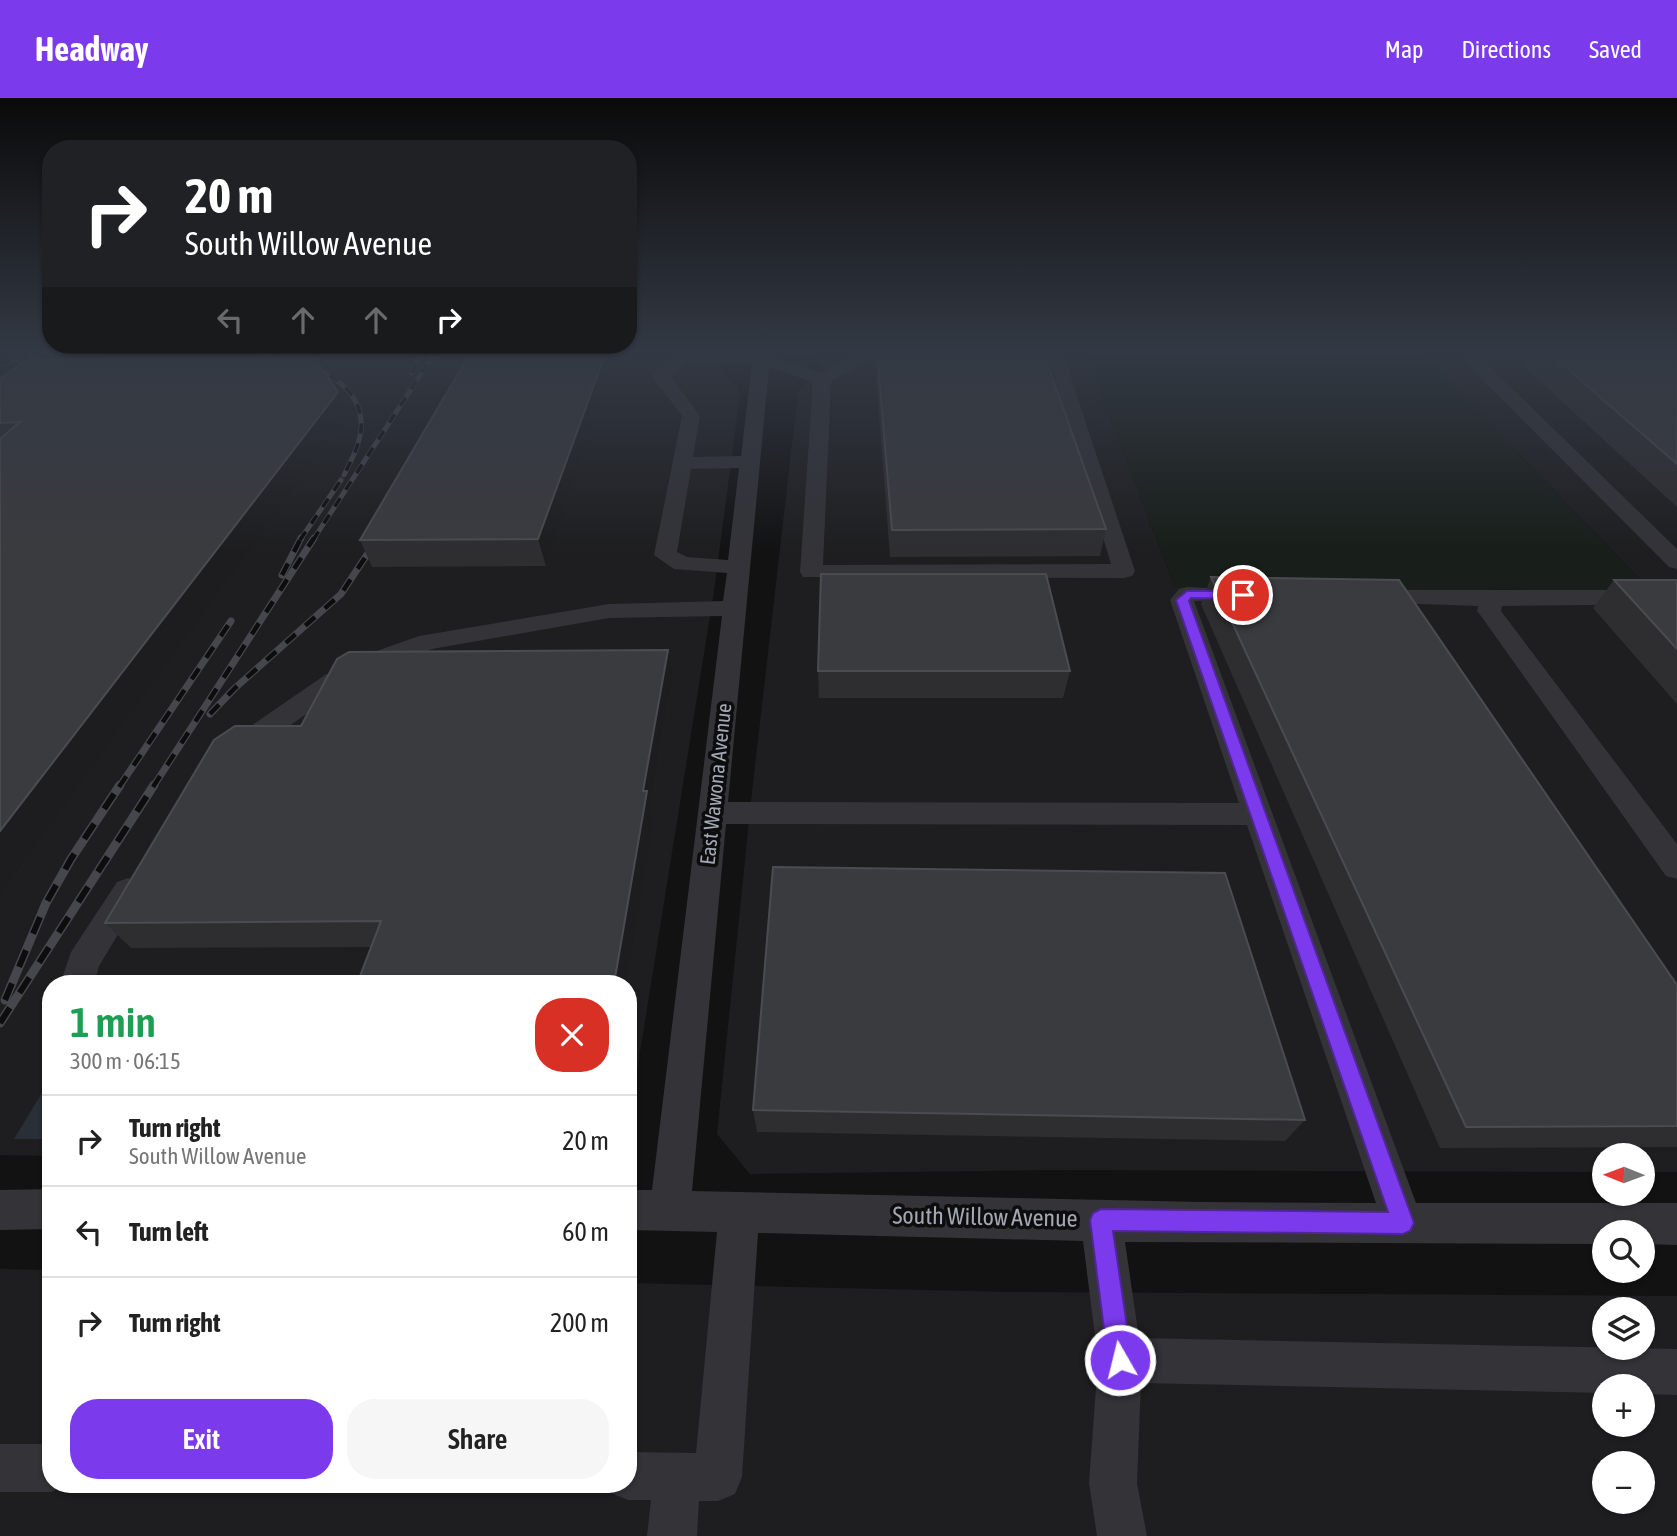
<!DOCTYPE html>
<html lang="en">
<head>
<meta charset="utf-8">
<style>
  body { margin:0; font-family:"Asap Condensed",sans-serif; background:#f6f6f6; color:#222; height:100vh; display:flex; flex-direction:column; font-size:26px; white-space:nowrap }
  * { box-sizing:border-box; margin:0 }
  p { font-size:23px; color:#767676 }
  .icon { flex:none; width:38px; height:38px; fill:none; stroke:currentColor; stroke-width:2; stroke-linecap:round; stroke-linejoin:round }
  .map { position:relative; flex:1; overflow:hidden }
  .panel { position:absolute; left:42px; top:877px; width:595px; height:518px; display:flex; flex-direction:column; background:#fff; border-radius:28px; box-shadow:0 2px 5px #0004 }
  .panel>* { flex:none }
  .top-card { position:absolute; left:42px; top:42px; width:595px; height:214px; border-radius:28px; box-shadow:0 2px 5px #0004; background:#202124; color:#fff; overflow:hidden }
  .needle { width:46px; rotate:271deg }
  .tools { position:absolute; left:1592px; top:1045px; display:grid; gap:14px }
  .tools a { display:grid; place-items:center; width:63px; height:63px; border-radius:50%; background:#fff; box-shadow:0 2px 5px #0004; font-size:35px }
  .pin { position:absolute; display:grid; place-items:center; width:60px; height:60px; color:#fff; margin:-30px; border:4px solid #fff; border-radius:50%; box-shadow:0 2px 7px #0007 }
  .me { position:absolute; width:77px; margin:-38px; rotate:352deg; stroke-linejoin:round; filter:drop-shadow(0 0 5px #0008) }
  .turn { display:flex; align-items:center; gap:24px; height:147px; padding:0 28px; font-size:32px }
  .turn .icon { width:91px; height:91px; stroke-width:2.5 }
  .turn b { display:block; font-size:49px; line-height:60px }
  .lanes { display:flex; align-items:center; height:66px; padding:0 28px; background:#0003; justify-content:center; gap:35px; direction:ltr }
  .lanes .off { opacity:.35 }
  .round { display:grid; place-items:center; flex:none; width:74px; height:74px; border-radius:28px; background:#f6f6f6 }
  .summary { display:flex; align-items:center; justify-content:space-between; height:119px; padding:0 28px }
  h1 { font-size:42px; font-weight:600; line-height:52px; color:#1e9e55 }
  .button { display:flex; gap:14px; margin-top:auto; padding:14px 28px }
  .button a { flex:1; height:80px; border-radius:28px; background:#7c3aed; color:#fff; font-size:28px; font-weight:600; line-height:80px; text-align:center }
  .button a+a { background:#f6f6f6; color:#222 }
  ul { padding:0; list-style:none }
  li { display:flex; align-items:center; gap:21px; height:91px; padding:0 28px; border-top:2px solid #e0e0e0 }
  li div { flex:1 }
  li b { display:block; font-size:26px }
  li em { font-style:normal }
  header { display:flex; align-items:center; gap:42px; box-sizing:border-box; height:98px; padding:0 35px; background:#7c3aed; color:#fff }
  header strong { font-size:33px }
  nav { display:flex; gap:38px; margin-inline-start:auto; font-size:24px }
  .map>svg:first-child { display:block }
  .built { fill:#1e1e20; fill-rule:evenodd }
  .green { fill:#181e19 }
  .water { fill:#282f37 }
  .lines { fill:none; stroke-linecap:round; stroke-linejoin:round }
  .minor { fill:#333338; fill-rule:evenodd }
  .rail-far2-casing { stroke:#46474d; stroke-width:5 }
  .rail-far1-casing { stroke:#46474d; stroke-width:7 }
  .rail-casing { stroke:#46474d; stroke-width:9 }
  .rail-far2 { stroke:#0d0d0e; stroke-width:3.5; stroke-dasharray:10; stroke-linecap:butt }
  .rail-far1 { stroke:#0d0d0e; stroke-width:4.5; stroke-dasharray:13; stroke-linecap:butt }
  .rail { stroke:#0d0d0e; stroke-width:6; stroke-dasharray:18; stroke-linecap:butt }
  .wall { fill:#2e2e31 }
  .shaded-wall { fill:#1d1d1f }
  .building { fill:#3a3b3f; stroke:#4b4c51; stroke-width:2 }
  .route { fill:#7c3aed; stroke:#51269a; stroke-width:2 }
  .labels { text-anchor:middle; stroke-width:7; stroke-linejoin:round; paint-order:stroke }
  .street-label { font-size:21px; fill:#a3a7b4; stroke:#0d0d0e }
  .near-street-label { font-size:24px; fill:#a3a7b4; stroke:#0d0d0e }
</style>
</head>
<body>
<header>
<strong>Headway</strong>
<nav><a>Map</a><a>Directions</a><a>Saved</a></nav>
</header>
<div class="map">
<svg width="1677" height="1438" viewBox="0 0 1677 1438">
  <rect width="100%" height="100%" fill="#121213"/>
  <g class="built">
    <polygon points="0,253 741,253 723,263 720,268 723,278 736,287 740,297 714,493 628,1029 628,886 51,886 51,1058 0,1057"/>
    <polygon points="806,253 1084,253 1175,489 1650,492 1420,253 1677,253 1677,1074 1643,1074 1643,1057 1605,1057 1605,1074 1051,1072 750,1076 717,1036 752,694 798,294 822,271 818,261"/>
    <path d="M0,1171L51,1172V1386H628V1185L1011,1194L1677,1198V1438H0ZM1605,1211H1643V1250H1605ZM1605,1288H1643V1326H1605ZM1605,1365H1643V1404H1605Z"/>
  </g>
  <polygon class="green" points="1084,253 1420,253 1651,493 1175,489"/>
  <polygon class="water" points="51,980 51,1041 14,1041"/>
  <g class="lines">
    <g class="minor">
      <path d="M754,253H770V258L821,275L862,253H921L923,256L915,261H872L831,283L823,467L1111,466L1049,261H1003L995,256L997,253H1062L1135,473L1132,478L1124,480L803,479L800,474L813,284L769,269L728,704L1239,705L1170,502L1179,491L1187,489L1251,492L1255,497L1251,502L1194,503L1416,1105H1677V1147L1643,1146V1134H1605V1146L1125,1144L1139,1240L1677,1251V1297L1643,1296V1288H1605V1295L1141,1285L1137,1385L1147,1438H1097L1089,1385L1098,1262L1083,1143L758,1135L742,1379L735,1396L718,1403H699L697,1438H647L651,1402H628L611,1395L607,1386H628V1354L696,1355L717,1134L628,1132V1092H652L722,518L609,520L432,551L389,567L344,589L246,659L236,662L226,659L222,652L226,645L325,577L371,555L419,538L609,506L723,503L727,475L674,471L654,457L682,318L652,278C677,247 718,254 753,256ZM703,264L752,266L741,358L693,359L700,318L671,279L686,266ZM739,370L728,462L687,459L677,454L691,371ZM726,726L1247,727L1376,1105L1202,1104L692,1093Z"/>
      <polygon points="1471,253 1571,253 1573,257 1571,261 1565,262 1483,262 1677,451 1677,471 1669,469 1467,266 1464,262"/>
      <polygon points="1370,492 1677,492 1677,506 1502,508 1501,513 1677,746 1677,781 1666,778 1481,518 1477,513 1478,508 1362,504 1358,499 1362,494"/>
      <polygon points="128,780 139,784 144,793 99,868 94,886 60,886 71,854 117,784"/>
      <polygon points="51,1091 51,1131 0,1132 0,1092"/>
      <polygon points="0,1346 51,1346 51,1386 68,1387 51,1394 0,1394"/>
    </g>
    <g class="rail-far2-casing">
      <g id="rail-far2">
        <path d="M254,253C294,260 366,277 361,332C359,348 351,363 344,377"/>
        <polyline points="0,265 77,253"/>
        <polyline points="412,275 422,253"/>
        <polyline points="300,442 341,382"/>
        <polyline points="313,442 436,253"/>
      </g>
    </g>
    <g class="rail-far1-casing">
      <g id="rail-far1">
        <polyline points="282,477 301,440"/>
        <polyline points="210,616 235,590 341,496 376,443"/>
        <polyline points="119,689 231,523"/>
        <polyline points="153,689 314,440"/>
      </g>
    </g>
    <g class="rail-casing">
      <g id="rail">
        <polyline points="5,902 46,805 71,761 120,687"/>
        <polyline points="0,925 154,687"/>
      </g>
    </g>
    <use href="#rail-far2" class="rail-far2"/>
    <use href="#rail-far1" class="rail-far1"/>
    <use href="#rail" class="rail"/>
  </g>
  <g class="wall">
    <polygon points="875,253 1043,253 1106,431 1100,458 890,459 875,264"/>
    <polygon points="1526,253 1677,253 1677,409 1520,265"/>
    <polygon points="0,281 348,319 0,799"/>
    <polygon points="610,281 546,468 372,469 360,442"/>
    <polygon points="1211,479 1677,887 1677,1049 1440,1050 1201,506"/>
    <polygon points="1614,482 1677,482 1677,606 1593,510"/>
    <polygon points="818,573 1070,573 1063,600 819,600"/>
    <polygon points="673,580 651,709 654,720 371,849 131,850 105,825 301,628"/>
    <polygon points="753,1012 1305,1022 1285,1043 757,1034"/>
  </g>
  <g class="shaded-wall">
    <polygon points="605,257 610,281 546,468 538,441"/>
    <polygon points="338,294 348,319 0,799 0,733"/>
    <polygon points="668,552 673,580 651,709 654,720 626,886 614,886 643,693"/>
  </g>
  <g class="building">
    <polygon points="877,253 1043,253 1106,431 892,432"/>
    <polygon points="1547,253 1677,253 1677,366"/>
    <polygon points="469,257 605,257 538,441 360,442"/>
    <polygon points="314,260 338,294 0,733 0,341 20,324 0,325 0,281 27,261"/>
    <polygon points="821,476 1046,476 1070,573 818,573"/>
    <polygon points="1211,479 1399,482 1677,887 1677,1028 1466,1029"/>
    <polygon points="1614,482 1677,482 1677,551"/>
    <polygon points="668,552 643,693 647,693 614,886 357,886 381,823 105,825 214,642 235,628 301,628 337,561 349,554"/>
    <polygon points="773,769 1225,775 1305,1022 753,1012"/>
  </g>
  <linearGradient id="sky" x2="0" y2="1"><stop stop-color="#0a0a0a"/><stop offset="0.56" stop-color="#333944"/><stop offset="1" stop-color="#333944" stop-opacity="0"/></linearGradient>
  <rect width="1677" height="454" fill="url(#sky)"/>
  <polygon class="route" points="1187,493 1243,493 1249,497 1243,501 1191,500 1189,503 1414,1125 1410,1133 1403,1136 1113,1133 1132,1262 1128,1271 1120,1274 1111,1271 1108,1262 1090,1122 1093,1115 1101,1111 1388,1114 1176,502"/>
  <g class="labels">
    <g class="street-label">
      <text transform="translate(716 686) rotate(-84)" y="7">East Wawona Avenue</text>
    </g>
    <g class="near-street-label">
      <text transform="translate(985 1119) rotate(1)" y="8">South Willow Avenue</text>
    </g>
  </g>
</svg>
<div class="tools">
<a><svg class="needle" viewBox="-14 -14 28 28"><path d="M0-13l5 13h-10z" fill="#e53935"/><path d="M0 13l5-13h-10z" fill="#767676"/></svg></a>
<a><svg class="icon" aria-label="search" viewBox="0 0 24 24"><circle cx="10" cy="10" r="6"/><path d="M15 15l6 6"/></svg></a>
<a><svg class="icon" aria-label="layers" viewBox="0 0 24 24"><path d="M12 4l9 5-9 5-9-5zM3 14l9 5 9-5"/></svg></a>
<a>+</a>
<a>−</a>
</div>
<div class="pin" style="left:1243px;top:497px;background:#d93025"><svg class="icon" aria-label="arrive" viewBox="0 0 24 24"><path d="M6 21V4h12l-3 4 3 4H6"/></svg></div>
<svg class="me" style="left:1120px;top:1262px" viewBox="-20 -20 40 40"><circle r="17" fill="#7c3aed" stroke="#fff" stroke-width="3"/><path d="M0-11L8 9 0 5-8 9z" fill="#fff"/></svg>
<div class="top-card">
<div class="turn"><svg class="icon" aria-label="right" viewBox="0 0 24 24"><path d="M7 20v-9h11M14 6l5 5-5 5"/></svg><div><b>20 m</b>South Willow Avenue</div></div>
<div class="lanes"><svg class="icon off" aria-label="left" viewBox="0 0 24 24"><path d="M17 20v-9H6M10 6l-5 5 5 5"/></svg><svg class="icon off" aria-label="ahead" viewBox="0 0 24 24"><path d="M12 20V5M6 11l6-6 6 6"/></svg><svg class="icon off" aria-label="ahead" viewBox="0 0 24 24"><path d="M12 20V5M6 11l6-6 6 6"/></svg><svg class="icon" aria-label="right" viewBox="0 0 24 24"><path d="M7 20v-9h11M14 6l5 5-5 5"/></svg></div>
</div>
<section class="panel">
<div class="summary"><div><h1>1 min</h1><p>300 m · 06:15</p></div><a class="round" style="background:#d93025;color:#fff"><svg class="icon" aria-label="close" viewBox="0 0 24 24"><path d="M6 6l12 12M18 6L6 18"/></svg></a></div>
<ul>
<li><svg class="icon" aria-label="right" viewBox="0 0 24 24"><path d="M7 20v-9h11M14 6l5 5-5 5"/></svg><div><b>Turn right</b><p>South Willow Avenue</p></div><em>20 m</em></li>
<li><svg class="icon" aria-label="left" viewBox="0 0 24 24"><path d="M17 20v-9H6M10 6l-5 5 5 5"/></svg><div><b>Turn left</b></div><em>60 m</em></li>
<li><svg class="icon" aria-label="right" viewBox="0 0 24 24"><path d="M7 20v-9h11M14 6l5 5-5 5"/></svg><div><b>Turn right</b></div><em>200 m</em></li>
</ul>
<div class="button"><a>Exit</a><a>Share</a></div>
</section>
</div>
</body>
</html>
